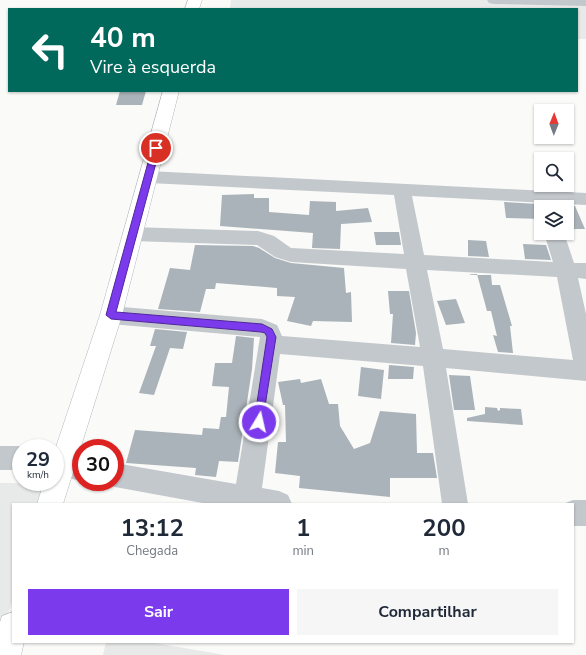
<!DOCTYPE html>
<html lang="pt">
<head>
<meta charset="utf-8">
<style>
  body { margin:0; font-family:"Nunito Sans",sans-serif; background:#f6f6f7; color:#1f2937; height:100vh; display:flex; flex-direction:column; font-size:15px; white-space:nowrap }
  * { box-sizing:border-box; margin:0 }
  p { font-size:13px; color:#747a83 }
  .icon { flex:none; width:22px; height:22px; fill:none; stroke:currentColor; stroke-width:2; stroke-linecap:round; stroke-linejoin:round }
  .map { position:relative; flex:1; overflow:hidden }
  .sheet { position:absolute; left:12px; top:503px; width:562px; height:140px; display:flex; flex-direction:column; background:#fff; border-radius:0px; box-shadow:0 1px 3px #0004 }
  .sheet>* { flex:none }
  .top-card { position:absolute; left:8px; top:8px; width:570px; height:84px; border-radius:0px; box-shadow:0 1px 3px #0004; background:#00695c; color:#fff; overflow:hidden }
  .needle { width:26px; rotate:1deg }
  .buttons { position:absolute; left:534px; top:104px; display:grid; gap:8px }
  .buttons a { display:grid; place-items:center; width:40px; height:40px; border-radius:0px; background:#fff; box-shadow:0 1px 3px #0004; font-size:20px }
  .speed { position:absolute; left:12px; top:439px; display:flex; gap:8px; font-size:20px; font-weight:700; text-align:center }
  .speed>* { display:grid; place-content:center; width:52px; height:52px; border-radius:50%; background:#fff; box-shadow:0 1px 3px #0004; line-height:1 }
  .speed small { font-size:10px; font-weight:400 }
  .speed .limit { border:6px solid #d22; background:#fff; color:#111 }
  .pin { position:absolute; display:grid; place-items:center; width:34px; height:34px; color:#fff; margin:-17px; border:2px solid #fff; border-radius:50%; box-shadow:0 1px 4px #0007 }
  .me { position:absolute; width:44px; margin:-22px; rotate:9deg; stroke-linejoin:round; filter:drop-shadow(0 0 3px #0008) }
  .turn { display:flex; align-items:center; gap:14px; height:84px; padding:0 16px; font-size:18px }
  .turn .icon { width:52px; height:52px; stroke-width:2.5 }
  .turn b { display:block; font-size:28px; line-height:34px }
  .eta { display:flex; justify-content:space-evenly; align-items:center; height:68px; text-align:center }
  .eta b { font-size:24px; font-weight:700; line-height:28px }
  .button { display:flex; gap:8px; margin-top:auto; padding:8px 16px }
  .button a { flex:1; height:46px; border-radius:0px; background:#7c3aed; color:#fff; font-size:16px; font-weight:700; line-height:46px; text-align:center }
  .button a+a { background:#f6f6f7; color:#1f2937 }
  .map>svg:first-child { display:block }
  .built { fill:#e8e9e9 }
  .building { fill:#aab3b9 }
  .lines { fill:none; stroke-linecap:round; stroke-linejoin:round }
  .highway-casing { stroke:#b4b9bd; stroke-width:1 }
  .minor { fill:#c3c8cc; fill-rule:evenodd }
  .highway { fill:#fff; fill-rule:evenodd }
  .route { fill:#7c3aed; stroke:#51269a }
</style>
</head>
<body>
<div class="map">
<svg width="586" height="655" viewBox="0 0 586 655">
  <rect width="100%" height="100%" fill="#fafaf8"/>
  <g class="built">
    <polygon points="231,0 586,0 586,39 577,39 577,9 230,9"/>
    <polygon points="0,483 50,483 44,504 13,504 13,599 0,639"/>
    <polygon points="106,642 149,642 225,655 103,655"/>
  </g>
  <g class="building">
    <polygon points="120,91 146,91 142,105 116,105"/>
    <polygon points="254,194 254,198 269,198 269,212 309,215 310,201 336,202 336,211 368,208 372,222 341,224 340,249 312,248 313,233 220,226 222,195"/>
    <polygon points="504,202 538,204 541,219 506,218"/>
    <polygon points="567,206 575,206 585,229 567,229"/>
    <polygon points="374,232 399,232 401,245 376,245"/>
    <polygon points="468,240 486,241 489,257 468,256"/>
    <polygon points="523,244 546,245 551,260 525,259"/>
    <polygon points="195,245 253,246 259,248 275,258 291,263 344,268 346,293 351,292 352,322 313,321 311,326 287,321 295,297 277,296 277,288 216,283 215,289 206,289 200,312 158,309 170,268 190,270"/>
    <polygon points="469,274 491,275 492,285 500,285 512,326 510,326 513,353 498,352 493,335 497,336 491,311 487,311 477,274"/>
    <polygon points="388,291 409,291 416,333 415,345 391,343 393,314 390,314"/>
    <polygon points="456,299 465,323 446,325 437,301"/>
    <polygon points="155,329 187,332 183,349 170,348 154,395 139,393 156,346 150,346"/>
    <polygon points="236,336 254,338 252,369 238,462 219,461 216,477 195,475 196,468 126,463 135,430 202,435 203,428 219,429 221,417 226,417 229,387 212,386 215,363 232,363"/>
    <polygon points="389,365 414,367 413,379 388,379"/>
    <polygon points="361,367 384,370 381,399 358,396"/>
    <polygon points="449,375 470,376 475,410 454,410"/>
    <polygon points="300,379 301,383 321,379 329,404 338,404 340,426 354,449 370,443 380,411 416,414 417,453 433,453 437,478 390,478 390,497 299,488 300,476 275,473 278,442 286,442 285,405 283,405 278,382"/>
    <polygon points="485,407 497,408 498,411 500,410 500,408 521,409 523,425 467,421 467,418 485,414"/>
  </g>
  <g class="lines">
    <g class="highway-casing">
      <g id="highway">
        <polygon points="188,0 202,0 199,9 185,9"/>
        <polygon points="163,91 179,91 122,315 63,504 37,504 44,482 55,482 55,450 100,315"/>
        <polygon points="13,612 13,642 24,642 21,655 0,655 0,622 2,616"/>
      </g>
    </g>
    <g class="minor">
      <polygon points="487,0 586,0 586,6 494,4 489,3"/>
      <path d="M149,171L586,193V205L412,196L424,255L553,262L544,233H564L574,263H586V279L578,278L586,314V381L446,368L468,504H442L423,366L280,354L262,488L279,491L288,495L292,504H208L115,487L106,484L105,482H115V463L236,484L260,337L111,324L103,321L100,315L103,309L111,306L262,319L277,325L282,336L420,347L406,269L291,262L275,257L257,245L132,241L125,239L122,234L125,229L132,227L258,231L274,236L291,248L404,254L394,195L149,183L143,181L140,177L143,173ZM427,270L557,277L573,360L443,349Z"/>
      <polygon points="0,446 21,446 25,448 21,448 21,470 0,470"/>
      <polygon points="55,451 81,457 81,481 55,475"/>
      <polygon points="573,500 586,500 586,526 573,526 573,504 563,504"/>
    </g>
    <use href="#highway" class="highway"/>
  </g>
  <polygon class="route" points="156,146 160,148 116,312 262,324 272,329 276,337 262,425 259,426 255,425 254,422 267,337 265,333 261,332 111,319 106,315 152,148"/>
</svg>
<div class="buttons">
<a><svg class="needle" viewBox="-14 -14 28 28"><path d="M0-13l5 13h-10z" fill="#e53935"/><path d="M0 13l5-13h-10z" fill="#747a83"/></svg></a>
<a><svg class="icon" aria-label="search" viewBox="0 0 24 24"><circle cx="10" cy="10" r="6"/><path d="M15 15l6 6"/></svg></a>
<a><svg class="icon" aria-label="layers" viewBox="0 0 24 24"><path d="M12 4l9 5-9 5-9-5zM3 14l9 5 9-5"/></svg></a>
</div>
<div class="speed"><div>29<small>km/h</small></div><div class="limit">30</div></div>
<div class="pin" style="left:156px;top:148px;background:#d93025"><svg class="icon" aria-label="arrive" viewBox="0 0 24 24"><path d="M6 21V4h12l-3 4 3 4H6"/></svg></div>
<svg class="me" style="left:259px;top:422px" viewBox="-20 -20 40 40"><circle r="17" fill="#7c3aed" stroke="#fff" stroke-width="3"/><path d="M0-11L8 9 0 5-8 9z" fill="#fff"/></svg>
<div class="top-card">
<div class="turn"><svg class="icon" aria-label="left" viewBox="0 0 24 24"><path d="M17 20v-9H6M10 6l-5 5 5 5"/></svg><div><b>40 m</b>Vire à esquerda</div></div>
</div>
<section class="sheet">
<div class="eta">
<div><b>13:12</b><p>Chegada</p></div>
<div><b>1</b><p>min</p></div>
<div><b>200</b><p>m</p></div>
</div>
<div class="button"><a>Sair</a><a>Compartilhar</a></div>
</section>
</div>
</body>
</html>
